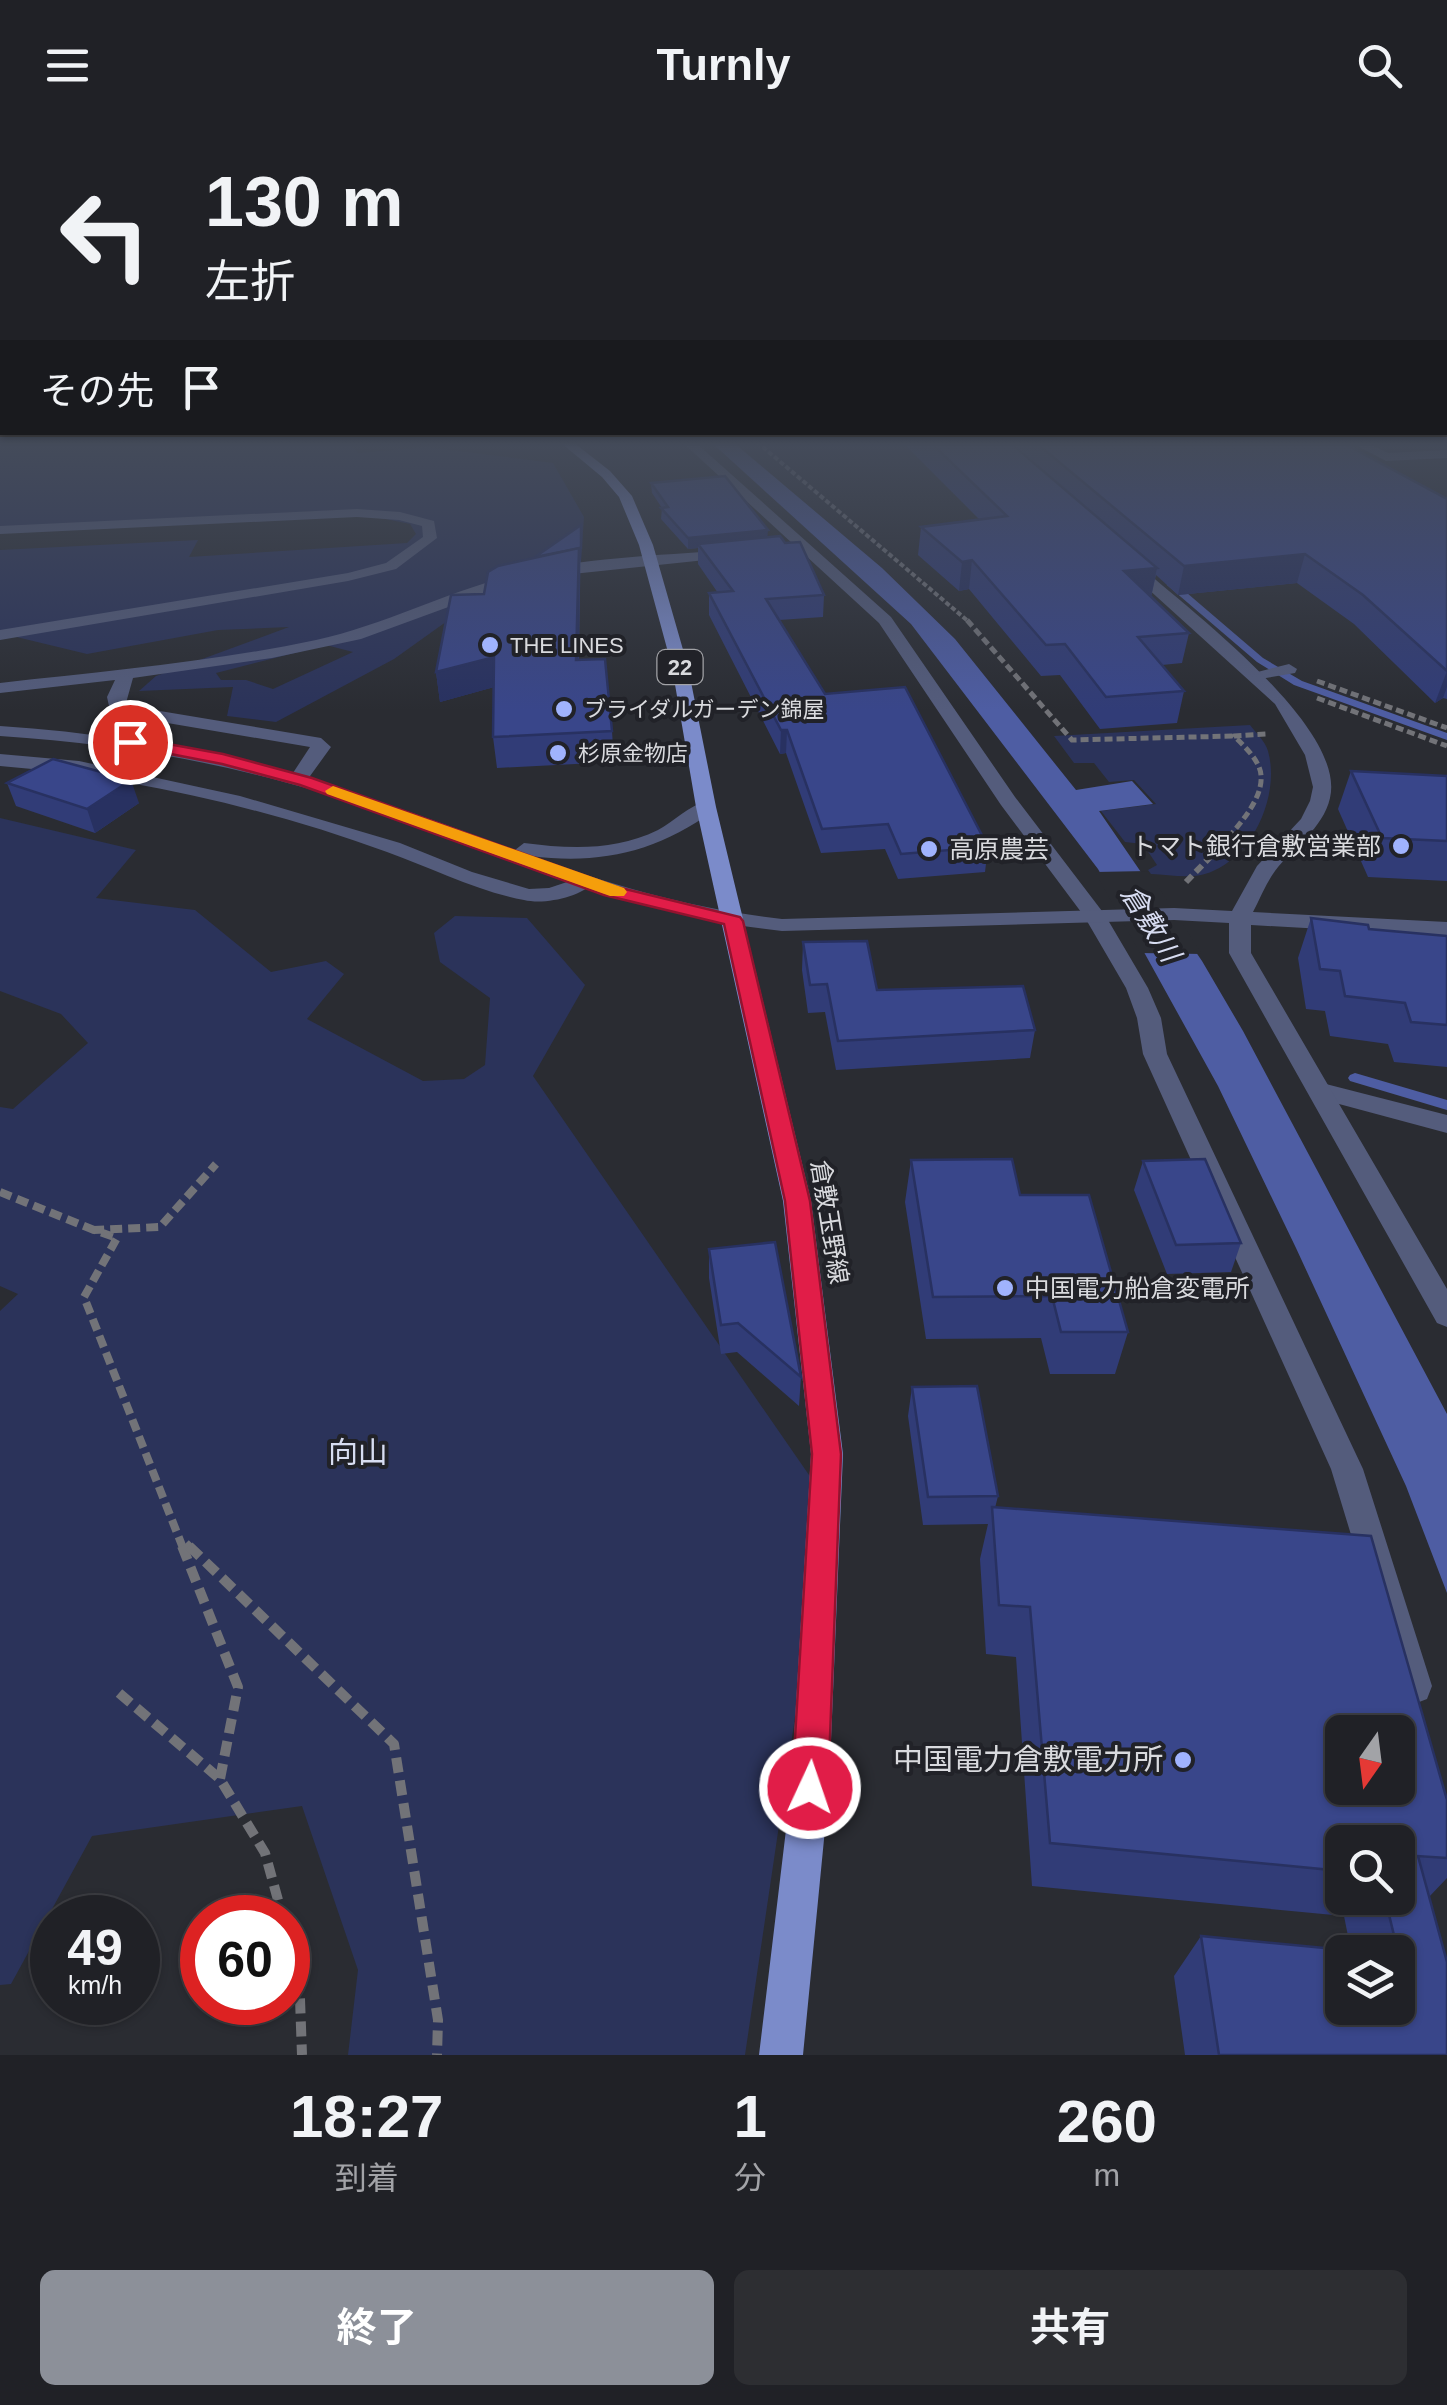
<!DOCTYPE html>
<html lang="ja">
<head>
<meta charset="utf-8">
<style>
  body { margin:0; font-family:Helvetica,"Noto Sans JP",sans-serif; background:#2d2e32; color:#f1f3f6; height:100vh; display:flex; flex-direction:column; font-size:38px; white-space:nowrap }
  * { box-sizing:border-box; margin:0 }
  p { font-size:32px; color:#a2a3a7 }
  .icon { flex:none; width:55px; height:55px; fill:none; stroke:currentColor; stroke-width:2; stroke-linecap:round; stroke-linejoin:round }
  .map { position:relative; height:1925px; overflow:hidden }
  .panel { display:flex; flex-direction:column; background:#202126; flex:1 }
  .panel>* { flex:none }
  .top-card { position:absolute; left:0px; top:0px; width:1448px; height:305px; box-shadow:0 2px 8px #0004,0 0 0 2px #3d3e43; background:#202126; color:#f1f3f6; overflow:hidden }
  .needle { width:65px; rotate:194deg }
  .tools { position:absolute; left:1325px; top:1585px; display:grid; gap:20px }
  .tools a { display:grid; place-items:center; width:90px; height:90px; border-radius:15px; background:#202126; box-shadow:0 2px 8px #0004,0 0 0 2px #3d3e43; font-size:50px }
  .speed { position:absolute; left:30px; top:1765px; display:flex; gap:20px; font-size:50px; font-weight:700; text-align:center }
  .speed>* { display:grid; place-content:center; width:130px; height:130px; border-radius:50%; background:#202126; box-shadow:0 2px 8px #0004,0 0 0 2px #3d3e43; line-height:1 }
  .speed small { font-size:25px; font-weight:400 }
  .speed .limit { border:15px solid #d22; background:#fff; color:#111 }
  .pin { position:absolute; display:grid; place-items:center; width:85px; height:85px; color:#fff; margin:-42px; border:5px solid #fff; border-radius:50%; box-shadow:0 2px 10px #0007 }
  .me { position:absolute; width:110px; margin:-55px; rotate:3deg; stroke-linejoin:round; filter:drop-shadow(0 0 8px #0008) }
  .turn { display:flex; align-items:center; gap:35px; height:210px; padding:0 40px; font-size:45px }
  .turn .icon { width:130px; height:130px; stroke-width:2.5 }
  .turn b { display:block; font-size:70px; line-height:85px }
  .then { display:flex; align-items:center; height:95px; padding:0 40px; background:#0003; gap:20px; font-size:38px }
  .eta { display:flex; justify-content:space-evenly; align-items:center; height:170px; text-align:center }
  .eta b { font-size:60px; font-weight:700; line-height:70px }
  .primary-button { display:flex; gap:20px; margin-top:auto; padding:20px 40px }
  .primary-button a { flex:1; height:115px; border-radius:15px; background:#8c9099; color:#fff; font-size:40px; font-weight:700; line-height:115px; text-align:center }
  .primary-button a+a { background:#2d2e32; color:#f1f3f6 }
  header { display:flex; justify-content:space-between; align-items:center; height:130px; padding:0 40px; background:#202126; font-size:45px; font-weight:700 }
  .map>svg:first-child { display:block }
  .green { fill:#2b335a; fill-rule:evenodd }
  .water { fill:#4e5da3 }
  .pier { fill:#2a2c32 }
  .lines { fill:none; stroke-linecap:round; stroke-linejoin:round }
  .stream { fill:#4e5da3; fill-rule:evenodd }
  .path-far4 { stroke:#727378; stroke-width:4; stroke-dasharray:5 2.5; stroke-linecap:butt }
  .path-far3 { stroke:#727378; stroke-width:5; stroke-dasharray:8 4; stroke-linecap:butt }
  .path-far2 { stroke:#727378; stroke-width:6; stroke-dasharray:9 5; stroke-linecap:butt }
  .path-far1 { stroke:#727378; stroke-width:8; stroke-dasharray:12 6; stroke-linecap:butt }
  .path { stroke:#727378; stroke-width:10; stroke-dasharray:15 8; stroke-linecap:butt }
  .minor { fill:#545c7c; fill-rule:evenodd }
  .tertiary { fill:#545c7c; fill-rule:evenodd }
  .primary { fill:#7b8bca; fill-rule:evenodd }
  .wall { fill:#313c77; fill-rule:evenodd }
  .shaded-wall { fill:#283161 }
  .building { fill:#39468a; stroke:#283161; stroke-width:2.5; fill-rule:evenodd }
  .route { fill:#e11d48; stroke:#92132f; stroke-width:2.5 }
  .slow { fill:#f59e0b }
  .poi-dot { fill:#a0b3fd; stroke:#212228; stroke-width:4 }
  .labels { text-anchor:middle; stroke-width:8; stroke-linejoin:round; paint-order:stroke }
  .far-poi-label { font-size:22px; fill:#d9dade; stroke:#212228; text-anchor:start }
  .shield { fill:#212228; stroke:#a2a3a7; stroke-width:2.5 }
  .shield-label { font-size:22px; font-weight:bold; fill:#d9dade }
  .poi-label { font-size:25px; fill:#d9dade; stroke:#212228; text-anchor:start }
  .street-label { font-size:25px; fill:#d9dade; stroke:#212228 }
  .water-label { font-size:28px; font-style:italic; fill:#d7dcf1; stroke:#212228 }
  .near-park-label { font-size:30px; fill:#d7ddf1; stroke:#212228 }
  .near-poi-label { font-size:30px; fill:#d9dade; stroke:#212228; text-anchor:end }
</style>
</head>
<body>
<header><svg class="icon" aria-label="menu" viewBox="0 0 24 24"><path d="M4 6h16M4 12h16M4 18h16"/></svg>Turnly<svg class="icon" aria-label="search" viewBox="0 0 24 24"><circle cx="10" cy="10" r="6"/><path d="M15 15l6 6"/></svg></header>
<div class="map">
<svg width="1447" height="1925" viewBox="0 0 1447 1925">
  <rect width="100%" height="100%" fill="#2a2c32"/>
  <g class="green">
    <path d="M0,312H348L358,323L427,317L553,333L584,387L580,446L464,479L394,529L276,592L227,586L233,557L139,561L156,546L289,497L218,500L87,524L0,503V420L198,410L189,427L407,413L416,404L410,394L343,380L0,397ZM326,515L353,522L273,559L246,550H221L216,543Z"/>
    <path d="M1250,595C1256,603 1265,611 1268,621C1280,663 1255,723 1213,741C1194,750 1172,745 1151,744L1148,740L1157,735L1143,714L1125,712L1101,681L1156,674L1134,650L1109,652L1094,633H1074L1054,606Z"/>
    <polygon points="0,688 136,720 96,768 195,780 271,842 326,831 344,844 307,889 423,951 464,949 485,935 490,868 440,832 434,803 455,786 527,788 585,855 533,946 827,1371 745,1925 348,1925 358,1840 302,1676 92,1706 11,1854 0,1855 0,1181 18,1164 0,1156 0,977 13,979 88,913 61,884 0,861"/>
  </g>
  <polygon class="water" points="711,312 733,312 882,438 955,509 1076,660 1132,651 1153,674 1099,681 1202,831 1243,901 1447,1284 1447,1463 1406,1356 1296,1118 1218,956 1098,739 911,494"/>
  <polygon class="pier" points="1148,741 1202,824 1140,823 1095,742"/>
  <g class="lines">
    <g class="stream">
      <polygon points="1167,451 1173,451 1263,528 1302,551 1447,603 1447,610 1294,555 1257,532 1167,455"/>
      <polygon points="1355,943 1447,970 1447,980 1350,951 1348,948 1350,945"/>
    </g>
    <polyline class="path-far4" points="757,312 969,492"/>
    <g class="path-far3">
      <polyline points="967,490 1072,610 1234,606"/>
      <polyline points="1317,551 1447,598"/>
      <polyline points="1317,568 1447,616"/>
      <path d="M1212,725C1230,705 1271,666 1259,637C1254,625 1243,615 1234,606L1267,604"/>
    </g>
    <polyline class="path-far2" points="1186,752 1215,722"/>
    <g class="path-far1">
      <polyline points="0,1062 94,1100"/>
      <polyline points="186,1413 191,1418"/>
      <polyline points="183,1418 84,1167 117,1108 94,1100 160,1097 216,1034"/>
    </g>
    <g class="path">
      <polyline points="182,1416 238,1557 220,1649"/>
      <polyline points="189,1416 394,1614 438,1890 437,1925"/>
      <polyline points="119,1563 220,1649 265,1723 283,1788"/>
      <polyline points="288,1801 299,1841 302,1925"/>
    </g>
    <g class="minor">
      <polygon points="535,312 573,312 567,316"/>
      <polygon points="682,312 695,312 891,487 1015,667 1105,785 1148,858 1161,888 1167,924 1363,1339 1432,1556 1427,1569 1414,1574 1401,1569 1331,1339 1143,924 1137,888 1126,858 1084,786 1001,675 879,493"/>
      <polygon points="1350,312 1365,312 1388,323 1447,320 1447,328 1386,331"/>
      <polygon points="357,379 400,382 434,391 437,408 396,439 348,451 0,510 0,500 348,443 386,433 423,407 422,396 399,390 357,387 0,404 0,396"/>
      <path d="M729,420L736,424L734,427L544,447L503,457L361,509L272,528L133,548L126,573L136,577L321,608L331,617L305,653L298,655L289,649L310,617L126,586L109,576L107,567L115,550L0,563V553C106,541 212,532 316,510C384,495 444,463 510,446C581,427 656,426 729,420Z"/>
      <polygon points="1289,534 1297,539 1295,543 1254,550 1246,545"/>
      <path d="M0,624L79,631L240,666L400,713L472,742L529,759L549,758L585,746L595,752C580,767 545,775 524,770C476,761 432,738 387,722C263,677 131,647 0,636Z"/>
      <polygon points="1322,953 1447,985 1447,1003 1313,967 1310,961 1313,955"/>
    </g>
    <path class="tertiary" d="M1125,432H1135C1184,476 1347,596 1330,668C1323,699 1293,717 1275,741C1266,753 1260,769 1253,782L1447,792V806L1251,795V823L1447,1159V1197L1437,1193L1229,823V793L1174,790L782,801C614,783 481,712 323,663C217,631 110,613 0,606V596C188,608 339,654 515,720L524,713C570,719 615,721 658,700C674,691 689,676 706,671L713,673V681C657,722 599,735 531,726C613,756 694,779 782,789L1174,778L1232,781L1257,736L1301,689L1310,671L1313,657L1305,625L1275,574L1125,438Z"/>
    <polygon class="primary" points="560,312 573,312 610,341 632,366 653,415 688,537 716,677 811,1071 843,1324 829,1658 803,1925 759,1925 791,1658 811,1324 783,1071 696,677 672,537 639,415 619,367 602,347"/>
  </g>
  <g class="wall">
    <polygon points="902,312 1341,312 1447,369 1447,569 1443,568 1435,573 1354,494 1297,453 1178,465 1156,445 1151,467 1189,503 1182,533 1162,535 1184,561 1177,593 1100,599 1060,545 1041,546 969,459 959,461 918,425 921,397 980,390"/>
    <polygon points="651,353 767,407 824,465 823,487 779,490 825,564 988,717 985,742 898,749 885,719 821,723 786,623 780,624 709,485 709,463 718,463 698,434 698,418 688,419 661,389 662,378 652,363"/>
    <polygon points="581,395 579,530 612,601 614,632 497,638 493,607 494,557 440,572 436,542 484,464"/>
    <polygon points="1351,641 1447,646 1447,751 1368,747 1338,679"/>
    <polygon points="7,653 139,673 95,703 16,676"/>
    <polygon points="1311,788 1369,799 1447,806 1447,937 1394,932 1388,914 1330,906 1325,881 1306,879 1298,828"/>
    <polygon points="803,812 877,860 1035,900 1030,928 836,940 825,882 808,883 802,840"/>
    <polygon points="911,1030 1020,1065 1128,1202 1115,1244 1050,1244 1041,1208 926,1209 905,1072"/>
    <polygon points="1143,1031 1241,1113 1231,1142 1167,1144 1134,1060"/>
    <polygon points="709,1119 801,1247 799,1276 737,1222 721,1224 709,1148"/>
    <path d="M912,1257L998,1366L995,1378L1447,1670V1748L1429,1767L1447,1925H1185L1174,1846L1201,1806L1351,1821L1344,1786L1032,1756L1016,1527L986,1524L980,1429L988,1394L923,1395L908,1286ZM1342,1712H1398V1768H1342ZM1342,1822H1398V1878Z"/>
  </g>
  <g class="shaded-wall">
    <polygon points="581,395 582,406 581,430 580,430 578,560 576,530"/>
    <polygon points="768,400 767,412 698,414 698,418 688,419 688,408"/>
    <polygon points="1305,424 1297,453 1178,465 1184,436"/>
    <polygon points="972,430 969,459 959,461 962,432"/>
    <polygon points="1157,438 1151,467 1124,441"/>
    <polygon points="494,527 498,556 440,572 436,542"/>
    <polygon points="1447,541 1447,557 1443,568 1435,573"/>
    <polygon points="781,600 787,600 786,623 780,624"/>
    <polygon points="131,650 139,673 95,703 87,679"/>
  </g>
  <g class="building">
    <polygon points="930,312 1009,312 1157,438 1124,441 1189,503 1138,507 1184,561 1106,567 1065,514 1046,515 972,430 962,432 921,397 1007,386"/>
    <polygon points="1035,312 1341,312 1447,369 1447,541 1363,465 1305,424 1184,436"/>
    <polygon points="725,346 768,400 688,408 661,378 668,377 651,353"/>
    <polygon points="581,395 581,418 535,427"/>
    <polygon points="780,406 785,413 800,412 824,465 766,469 825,564 905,557 988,717 901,724 888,694 822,699 787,600 781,600 709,463 733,461 698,414"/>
    <polygon points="579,418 576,530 605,529 612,601 493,607 494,527 436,542 451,465 484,464 488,442 498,436"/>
    <polygon points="53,629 131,650 87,679 7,653"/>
    <polygon points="1351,641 1447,646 1447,711 1382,708"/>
    <polygon points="1311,788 1368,795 1369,799 1447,806 1447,895 1411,892 1405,873 1345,866 1340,841 1320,839"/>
    <polygon points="867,811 877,860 1023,856 1035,900 838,911 827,854 810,855 803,812"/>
    <polygon points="1012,1029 1020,1065 1089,1065 1128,1202 1061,1202 1052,1166 933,1167 911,1030"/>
    <polygon points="1205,1029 1241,1113 1176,1115 1143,1031"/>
    <polygon points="775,1112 801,1247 738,1193 721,1195 709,1119"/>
    <polygon points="977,1256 998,1366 928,1367 912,1257"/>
    <path d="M992,1377L1371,1406L1447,1670V1728L1418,1726L1447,1832V1925H1219L1201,1806L1366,1822H1342V1878H1398L1399,1826L1385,1768H1398V1712H1342V1741L1050,1713L1030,1477L999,1475ZM1342,1602H1398V1658H1342Z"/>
  </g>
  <linearGradient id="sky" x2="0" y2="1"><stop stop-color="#17181c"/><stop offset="0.54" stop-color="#444b5a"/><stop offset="1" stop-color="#444b5a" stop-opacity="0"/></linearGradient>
  <rect width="1447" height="581" fill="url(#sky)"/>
  <polygon class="route" points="130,607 223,624 312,648 617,757 740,787 743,791 810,1071 841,1324 828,1658 823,1670 810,1675 797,1670 792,1658 812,1324 785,1071 724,794 604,765 300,655 222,634 124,615 121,612"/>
  <polygon class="slow" points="333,656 624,758 627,762 624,766 610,766 327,664 325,661"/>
  <g class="poi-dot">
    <circle cx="490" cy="515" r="10"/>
    <circle cx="564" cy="579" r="10"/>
    <circle cx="558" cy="623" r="10"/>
    <circle cx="1401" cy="716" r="10"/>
    <circle cx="929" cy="719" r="10"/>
    <circle cx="1005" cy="1158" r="10"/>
    <circle cx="1183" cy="1630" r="10"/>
  </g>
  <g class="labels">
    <g class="far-poi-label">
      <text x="510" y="523">THE LINES</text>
      <text x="584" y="587">ブライダルガーデン錦屋</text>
      <text x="578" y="631">杉原金物店</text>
    </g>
    <rect class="shield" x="657.5" y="520" width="45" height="34" rx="8"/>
    <g class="shield-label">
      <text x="680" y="545">22</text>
    </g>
    <g class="poi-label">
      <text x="1381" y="725" text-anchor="end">トマト銀行倉敷営業部</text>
      <text x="949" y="728">高原農芸</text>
      <text x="1025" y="1167">中国電力船倉変電所</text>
    </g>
    <g class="street-label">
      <text transform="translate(830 1092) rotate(81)" y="9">倉敷玉野線</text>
    </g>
    <g class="water-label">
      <text transform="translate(1151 793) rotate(58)" y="10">倉敷川</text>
    </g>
    <g class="near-park-label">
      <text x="358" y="1333">向山</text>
    </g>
    <g class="near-poi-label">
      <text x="1163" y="1640">中国電力倉敷電力所</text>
    </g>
  </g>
</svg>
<div class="tools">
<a><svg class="needle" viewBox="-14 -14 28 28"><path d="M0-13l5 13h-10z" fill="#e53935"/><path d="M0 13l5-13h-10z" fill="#a2a3a7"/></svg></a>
<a><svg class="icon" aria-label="search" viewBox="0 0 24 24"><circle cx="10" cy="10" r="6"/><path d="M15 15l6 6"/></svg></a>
<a><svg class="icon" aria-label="layers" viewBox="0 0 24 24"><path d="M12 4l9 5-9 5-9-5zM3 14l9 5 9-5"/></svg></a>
</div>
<div class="speed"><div>49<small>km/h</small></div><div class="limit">60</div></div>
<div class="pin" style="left:130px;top:612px;background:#d93025"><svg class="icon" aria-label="arrive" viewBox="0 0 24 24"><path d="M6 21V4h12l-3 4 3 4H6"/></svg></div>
<svg class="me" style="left:810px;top:1658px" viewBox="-20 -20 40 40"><circle r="17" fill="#e11d48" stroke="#fff" stroke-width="3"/><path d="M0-11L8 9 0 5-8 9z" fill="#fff"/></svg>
<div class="top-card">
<div class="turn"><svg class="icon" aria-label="left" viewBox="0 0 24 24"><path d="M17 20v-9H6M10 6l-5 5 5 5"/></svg><div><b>130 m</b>左折</div></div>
<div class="then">その先<svg class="icon" aria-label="arrive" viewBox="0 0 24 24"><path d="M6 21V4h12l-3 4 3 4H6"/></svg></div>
</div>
</div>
<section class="panel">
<div class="eta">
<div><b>18:27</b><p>到着</p></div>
<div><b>1</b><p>分</p></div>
<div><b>260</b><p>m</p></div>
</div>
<div class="primary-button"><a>終了</a><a>共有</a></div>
</section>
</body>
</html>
